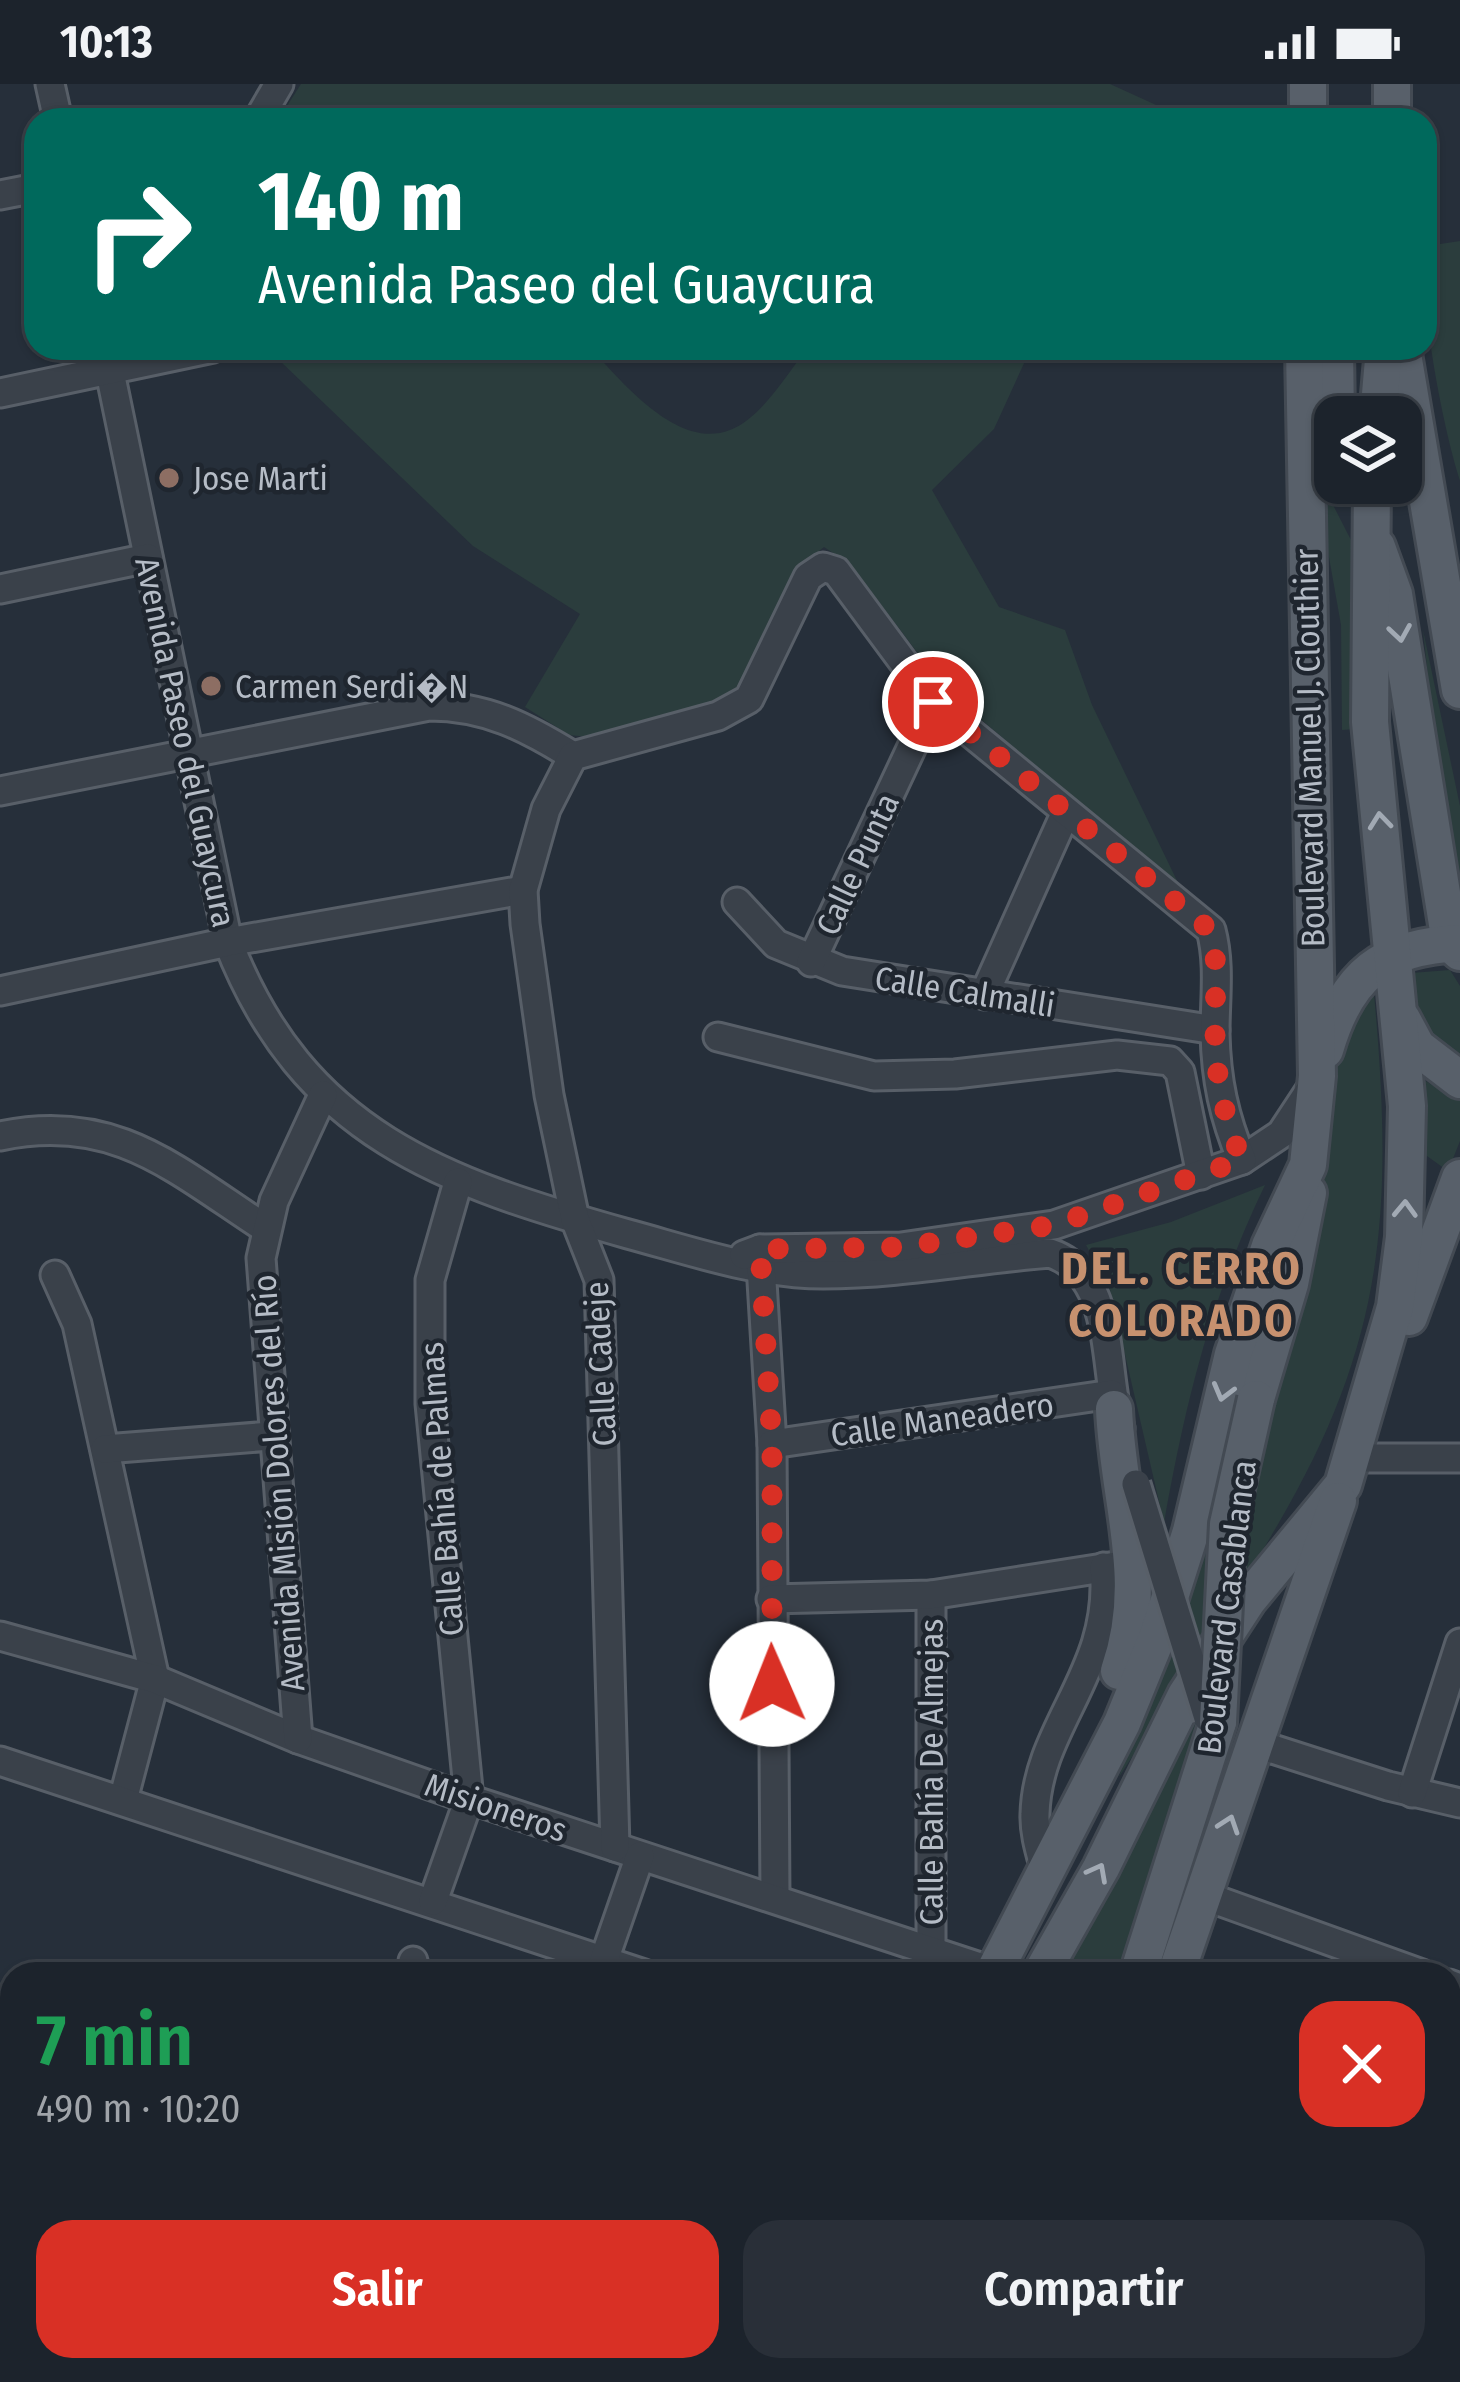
<!DOCTYPE html>
<html lang="es">
<head>
<meta charset="utf-8">
<style>
  body { margin:0; font-family:"Fira Sans Condensed",sans-serif; background:#292f38; color:#f1f3f6; height:100vh; display:flex; flex-direction:column; font-size:45px; white-space:nowrap }
  * { box-sizing:border-box; margin:0 }
  p { font-size:39px; color:#a0a4a9 }
  .icon { flex:none; width:66px; height:66px; fill:none; stroke:currentColor; stroke-width:2; stroke-linecap:round; stroke-linejoin:round }
  .map { position:relative; flex:1; overflow:hidden }
  .side { position:absolute; left:0px; top:1878px; width:1461px; height:420px; display:flex; flex-direction:column; background:#1c232c; border-radius:36px 36px 0 0; box-shadow:0 3px 9px #0004,0 0 0 3px #3a4048 }
  .side>* { flex:none }
  .guide { position:absolute; left:24px; top:24px; width:1413px; height:252px; border-radius:36px; box-shadow:0 3px 9px #0004,0 0 0 3px #3a4048; background:#00695c; color:#fff; overflow:hidden }
  .fabs { position:absolute; left:1314px; top:312px; display:grid; gap:24px }
  .fabs a { display:grid; place-items:center; width:108px; height:108px; border-radius:24px; background:#1c232c; box-shadow:0 3px 9px #0004,0 0 0 3px #3a4048; font-size:60px }
  .pin { position:absolute; display:grid; place-items:center; width:102px; height:102px; color:#fff; margin:-51px; border:6px solid #fff; border-radius:50%; box-shadow:0 3px 12px #0007 }
  .me { position:absolute; width:132px; margin:-66px; rotate:359deg; stroke-linejoin:round; filter:drop-shadow(0 0 9px #0008) }
  .turn { display:flex; align-items:center; gap:42px; height:252px; padding:0 36px; font-size:54px }
  .turn .icon { width:156px; height:156px; stroke-width:2.5 }
  .turn b { display:block; font-size:84px; line-height:102px }
  .round { display:grid; place-items:center; flex:none; width:126px; height:126px; border-radius:36px; background:#292f38 }
  .overview { display:flex; align-items:center; justify-content:space-between; height:204px; padding:0 36px }
  h1 { font-size:72px; font-weight:600; line-height:90px; color:#1e9e55 }
  .cta { display:flex; gap:24px; margin-top:auto; padding:24px 36px }
  .cta a { flex:1; height:138px; border-radius:36px; background:#d93025; color:#fff; font-size:48px; font-weight:600; line-height:138px; text-align:center }
  .cta a+a { background:#292f38; color:#f1f3f6 }
  .status { display:flex; justify-content:space-between; align-items:center; height:84px; padding:0 60px; background:#1c232c; direction:ltr }
  .status svg { height:33px; fill:currentColor }
  .map>svg:first-child { display:block }
  .green { fill:#2b3d3d }
  .lines { fill:none; stroke-linecap:round; stroke-linejoin:round }
  .stream { stroke:#3e4e60; stroke-width:6 }
  .minor-casing { stroke:#585f68; stroke-width:33 }
  .major-casing { stroke:#434a53; stroke-width:42 }
  .minor { stroke:#3a414a; stroke-width:27 }
  .major { stroke:#58606a; stroke-width:36 }
  .minor-bridge-casing { stroke:#585f68; stroke-width:33; stroke-linecap:butt }
  .major-bridge-casing { stroke:#434a53; stroke-width:42; stroke-linecap:butt }
  .minor-bridge { stroke:#3a414a; stroke-width:27 }
  .major-bridge { stroke:#58606a; stroke-width:36 }
  .oneway { stroke:#a2aab4 }
  .route { stroke:#d93025; stroke-width:21; stroke-dasharray:0 37.8 }
  .education-dot { fill:#8d6e63; stroke:#1f262f; stroke-width:4.5 }
  .labels { text-anchor:middle; stroke-width:9; stroke-linejoin:round; paint-order:stroke }
  .poi-label { font-size:33px; fill:#b5bcc6; stroke:#1f262f; text-anchor:start }
  .street-label { font-size:33px; fill:#b5bcc6; stroke:#1f262f }
  .district-label { font-size:45px; font-weight:bold; letter-spacing:3px; fill:#c7916f; stroke:#1f262f }
</style>
</head>
<body>
<div class="status"><b>10:13</b><svg viewBox="0 0 49 12"><path d="M0 12V9h3v3zM5 12V6h3v6zM10 12V3h3v9zM15 12V0h3v12zM26 1h20v11H26zM47 4h2v5h-2z"/></svg></div>
<div class="map">
<svg width="1460" height="2298" viewBox="0 0 1460 2298">
  <rect width="100%" height="100%" fill="#262f3a"/>
  <g class="green">
    <polygon points="301,0 1110,0 1189,36 278,36"/>
    <path d="M1460,157V397C1444,349 1416,209 1427,162Z"/>
    <path d="M255,264H590C621,296 677,367 730,346C762,334 787,289 808,264H1031L994,345L932,406L999,523L1065,546L1092,621L1181,805L945,605L851,481L824,463L803,480L746,601L724,618L598,654L569,651L525,623L580,530L473,462L279,276L260,279Z"/>
    <polygon points="1326,383 1334,423 1351,456 1355,645 1342,646 1341,541 1327,462"/>
    <polygon points="1423,546 1460,722 1460,832 1450,802"/>
    <path d="M1450,886L1460,902V981C1423,960 1419,928 1411,889Z"/>
    <path d="M1373,899C1397,1151 1383,1281 1243,1497L1249,1407L1313,1153L1339,963Z"/>
    <polygon points="1417,992 1460,1017 1460,1057 1448,1087 1420,1067"/>
    <path d="M1265,1101C1212,1210 1185,1320 1164,1439L1110,1206L1086,1161L1171,1138Z"/>
    <polygon points="1208,1439 1213,1548 1119,1693"/>
    <polygon points="1199,1613 1193,1666 1120,1890 1063,1890 1116,1792"/>
    <polygon points="843,2286 1017,2286 1015,2298 837,2298"/>
  </g>
  <g class="lines">
    <polyline class="stream" points="930,2298 934,2286"/>
    <g class="minor-casing">
      <g id="minor">
        <polyline points="50,0 58,36"/>
        <polyline points="258,36 279,0"/>
        <polyline points="0,111 36,104"/>
        <path d="M105,264L228,858C303,1051 443,1098 628,1150C691,1167 757,1190 823,1190C900,1190 975,1175 1050,1169C1117,1191 1103,1287 1120,1344"/>
        <polyline points="0,309 213,264"/>
        <polyline points="0,505 148,474"/>
        <path d="M0,707L429,622C486,622 526,643 573,672"/>
        <polyline points="737,818 776,860 842,887 1215,946"/>
        <polyline points="811,878 933,618"/>
        <polyline points="0,907 228,858 523,806"/>
        <polyline points="984,911 1066,728"/>
        <polyline points="718,953 874,992 955,990 1117,971 1170,977 1180,988 1201,1091"/>
        <path d="M0,1052C115,1028 174,1085 265,1144"/>
        <polyline points="760,1165 772,1360 775,1814"/>
        <polyline points="744,1171 760,1165 901,1163 1054,1141 1242,1076 1281,1050 1312,1003"/>
        <polyline points="55,1191 77,1240 155,1595 123,1716"/>
        <polyline points="772,1360 1112,1310"/>
        <polyline points="105,1365 271,1352"/>
        <polyline points="1351,1374 1460,1374"/>
        <polyline points="931,1511 931,1865"/>
        <polyline points="771,1515 931,1511 1135,1479"/>
        <polyline points="0,1552 155,1595 298,1655 469,1715 995,1888"/>
        <polyline points="298,1655 261,1174 274,1117 323,1011"/>
        <polyline points="1257,1660 1388,1702 1460,1719"/>
        <polyline points="0,1677 644,1890"/>
        <polyline points="1412,1709 1460,1559"/>
        <path d="M615,1763L599,1196L575,1135L549,1011L525,840L523,806L546,725L573,672L718,632L749,615L808,493L823,483L836,487L933,618L1211,846C1220,880 1215,914 1215,949C1216,996 1224,1033 1242,1076"/>
        <path d="M1047,1793C1042,1773 1034,1751 1035,1730C1037,1641 1115,1586 1104,1483"/>
        <polyline points="1205,1812 1422,1890"/>
        <polyline points="433,1817 469,1715 430,1320 430,1196 458,1098"/>
        <polyline points="604,1876 640,1772"/>
        <polyline points="413,1877 415,1890"/>
        <polyline points="1449,1900 1460,1904"/>
        <polyline points="1449,2040 1460,2044"/>
        <polyline points="1449,2158 1460,2154"/>
        <polyline points="85,2298 92,2286"/>
        <polyline points="490,2298 495,2286"/>
        <polyline points="1185,2298 1200,2286"/>
      </g>
    </g>
    <g class="major-casing">
      <g id="major">
        <polyline points="1308,36 1308,0"/>
        <polyline points="1392,36 1392,0"/>
        <polyline points="1335,264 1336,333"/>
        <polyline points="1402,264 1460,606"/>
        <polyline points="1378,333 1384,264"/>
        <polyline points="1377,463 1394,510 1450,859 1460,868"/>
        <polyline points="1402,935 1417,963 1460,996"/>
        <path d="M1325,966C1347,890 1382,863 1460,859"/>
        <polyline points="1409,1233 1460,1094"/>
        <polyline points="1256,1315 1290,1200 1308,1109"/>
        <path d="M1114,1325C1118,1419 1151,1495 1119,1587"/>
        <polyline points="993,1890 1122,1639 1158,1551 1191,1447 1233,1270 1270,1162 1308,1081 1317,992 1304,264"/>
        <polyline points="1041,1890 1101,1784 1186,1611 1248,1516 1343,1401 1395,1223 1404,1153 1407,1022 1370,638 1372,399"/>
        <polyline points="1138,1890 1218,1638"/>
        <polyline points="1176,1890 1338,1417"/>
        <polyline points="772,2298 777,2286"/>
        <polyline points="813,2298 818,2286"/>
        <polyline points="1023,2298 1025,2286"/>
        <polyline points="1068,2298 1070,2286"/>
      </g>
    </g>
    <use href="#minor" class="minor"/>
    <use href="#major" class="major"/>
    <g class="minor-bridge-casing">
      <polyline id="minor-bridge" points="1136,1400 1208,1634"/>
    </g>
    <g class="major-bridge-casing">
      <polyline id="major-bridge" points="1218,1638 1228,1440 1256,1315"/>
    </g>
    <use href="#minor-bridge" class="minor-bridge"/>
    <use href="#major-bridge" class="major-bridge"/>
  </g>
  <defs><path id="oneway-chevron" d="M-2-3.5L2.5 0L-2 3.5" fill="none" stroke-width="1.6" stroke-linecap="round" stroke-linejoin="round" transform="scale(3)"/></defs>
  <g class="oneway">
    <use href="#oneway-chevron" transform="translate(1400 549) rotate(81)"/>
    <use href="#oneway-chevron" transform="translate(1380 737) rotate(-96)"/>
    <use href="#oneway-chevron" transform="translate(1405 1125) rotate(-88)"/>
    <use href="#oneway-chevron" transform="translate(1223 1308) rotate(105)"/>
    <use href="#oneway-chevron" transform="translate(1229 1740) rotate(-71)"/>
    <use href="#oneway-chevron" transform="translate(1098 1788) rotate(-62)"/>
  </g>
  <g class="lines">
    <path class="route" d="M772,1600V1360L760,1165L901,1163L1054,1141L1242,1076C1224,1033 1216,996 1215,949C1214,914 1220,879 1210,846L933,618"/>
  </g>
  <g class="education-dot">
    <circle cx="169" cy="394" r="12"/>
    <circle cx="211" cy="602" r="12"/>
  </g>
  <g class="labels">
    <g class="poi-label">
      <text x="193" y="406">Jose Marti</text>
      <text x="235" y="614">Carmen Serdi�N</text>
    </g>
    <g class="street-label">
      <text transform="translate(186 658) rotate(78)" y="12">Avenida Paseo del Guaycura</text>
      <text transform="translate(1309 664) rotate(-91)" y="12">Boulevard Manuel J. Clouthier</text>
      <text transform="translate(857 780) rotate(-65)" y="12">Calle Punta</text>
      <text transform="translate(965 907) rotate(9)" y="12">Calle Calmalli</text>
      <text transform="translate(600 1280) rotate(-93)" y="12">Calle Cadeje</text>
      <text transform="translate(942 1335) rotate(-8)" y="12">Calle Maneadero</text>
      <text transform="translate(278 1399) rotate(-94)" y="12">Avenida Misión Dolores del Río</text>
      <text transform="translate(441 1405) rotate(-94)" y="12">Calle Bahía de Palmas</text>
      <text transform="translate(1226 1523) rotate(-83)" y="12">Boulevard Casablanca</text>
      <text transform="translate(931 1688) rotate(-90)" y="12">Calle Bahía De Almejas</text>
      <text transform="translate(496 1723) rotate(19)" y="12">Misioneros</text>
    </g>
    <g class="district-label">
      <text x="1182" y="1200">DEL. CERRO<tspan x="1182" dy="52">COLORADO</tspan></text>
    </g>
  </g>
</svg>
<div class="fabs">
<a><svg class="icon" aria-label="layers" viewBox="0 0 24 24"><path d="M12 4l9 5-9 5-9-5zM3 14l9 5 9-5"/></svg></a>
</div>
<div class="pin" style="left:933px;top:618px;background:#d93025"><svg class="icon" aria-label="arrive" viewBox="0 0 24 24"><path d="M6 21V4h12l-3 4 3 4H6"/></svg></div>
<svg class="me" style="left:772px;top:1600px" viewBox="-20 -20 40 40"><circle r="19" fill="#fff"/><path d="M0-13L10 11 0 6-10 11z" fill="#d93025"/></svg>
<div class="guide">
<div class="turn"><svg class="icon" aria-label="right" viewBox="0 0 24 24"><path d="M7 20v-9h11M14 6l5 5-5 5"/></svg><div><b>140 m</b>Avenida Paseo del Guaycura</div></div>
</div>
<section class="side">
<div class="overview"><div><h1>7 min</h1><p>490 m · 10:20</p></div><a class="round" style="background:#d93025;color:#fff"><svg class="icon" aria-label="close" viewBox="0 0 24 24"><path d="M6 6l12 12M18 6L6 18"/></svg></a></div>
<div class="cta"><a>Salir</a><a>Compartir</a></div>
</section>
</div>
</body>
</html>
